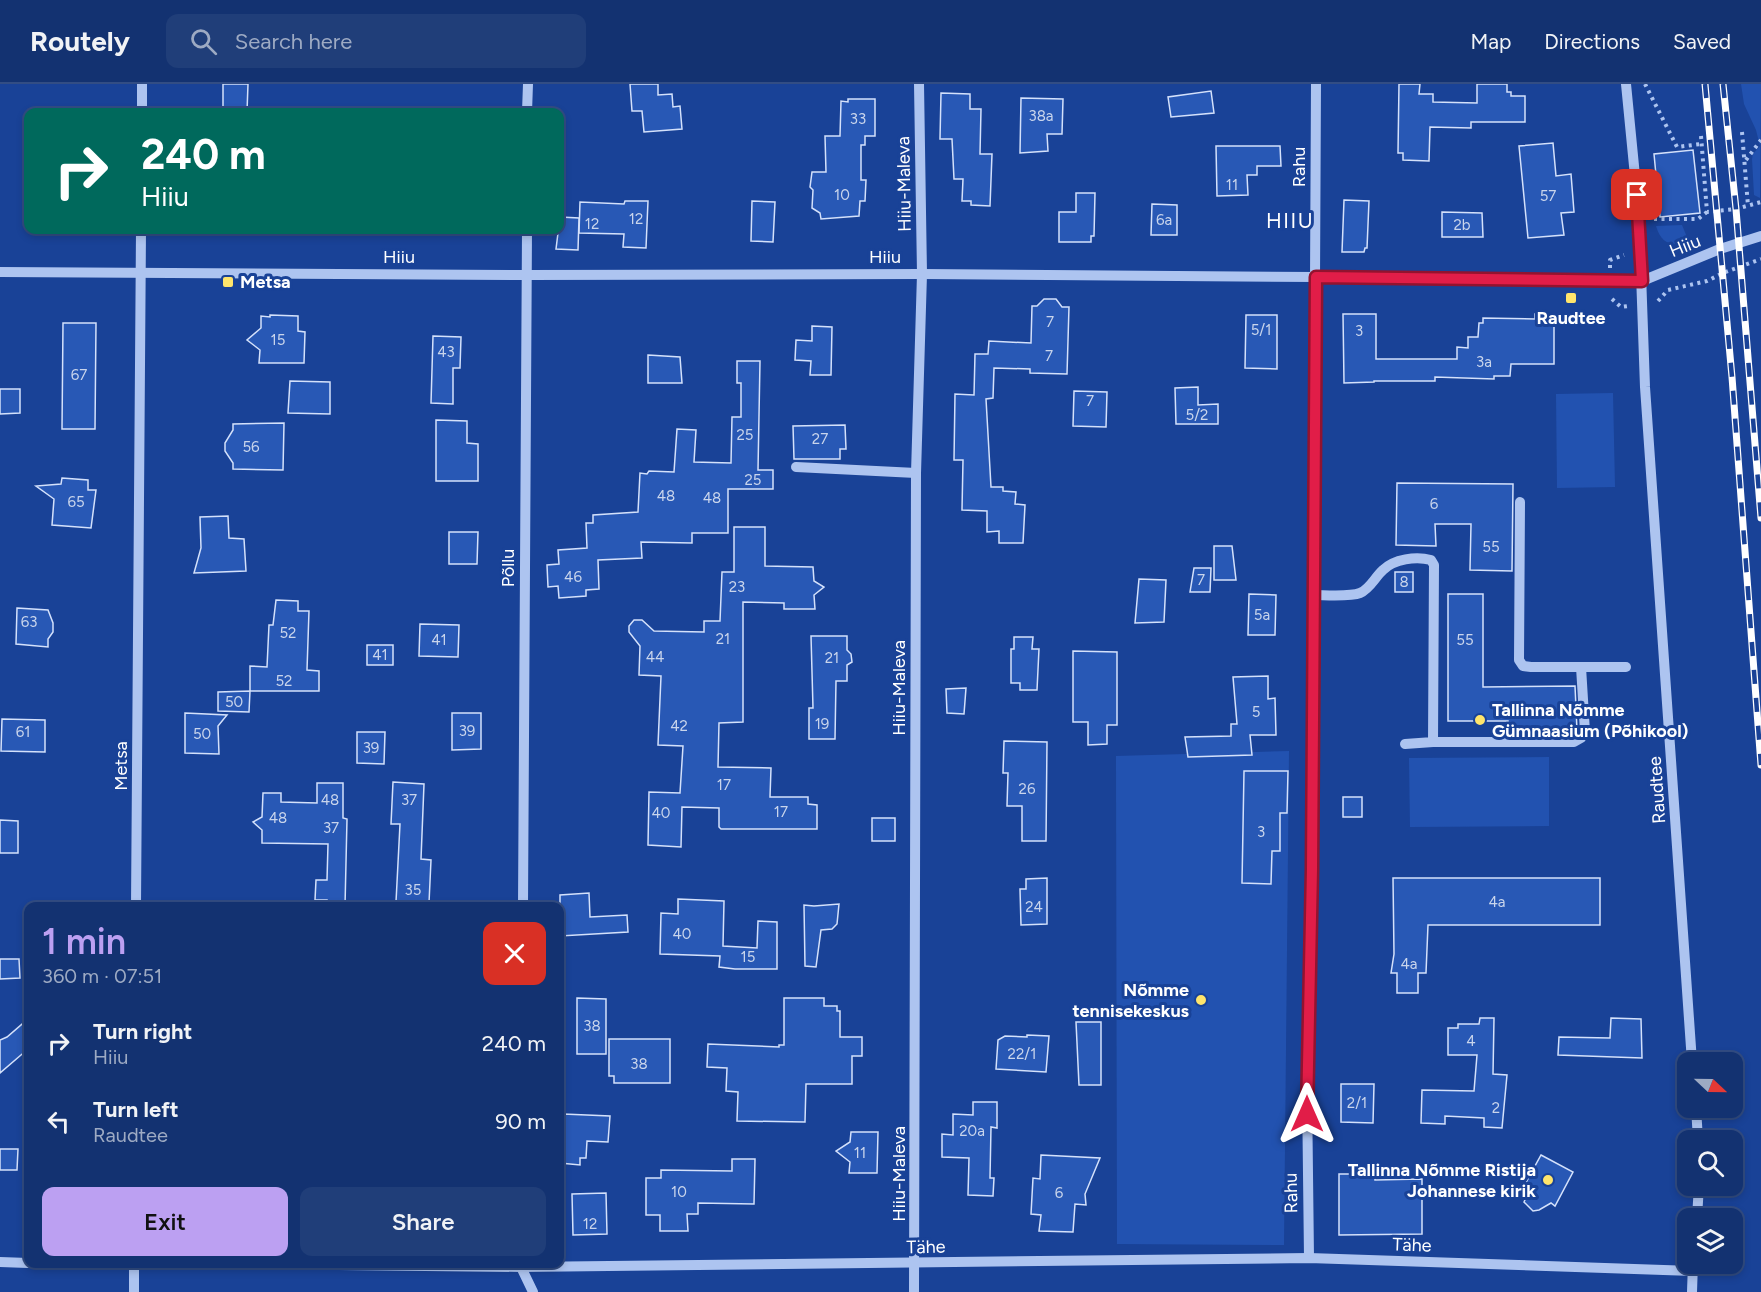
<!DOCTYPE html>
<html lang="en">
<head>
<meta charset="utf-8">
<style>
  body { margin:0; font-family:Figtree,sans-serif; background:#203e79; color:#f1f3f6; height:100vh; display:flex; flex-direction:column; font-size:22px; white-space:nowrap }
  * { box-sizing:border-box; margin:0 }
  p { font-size:20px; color:#9daac3 }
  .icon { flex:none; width:33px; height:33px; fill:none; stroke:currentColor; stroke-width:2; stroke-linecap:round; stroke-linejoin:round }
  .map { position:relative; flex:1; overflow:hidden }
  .sheet { position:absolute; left:24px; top:818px; width:540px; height:366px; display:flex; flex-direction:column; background:#133271; border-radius:12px; box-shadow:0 3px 9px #0003,0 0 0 2px #324d84 }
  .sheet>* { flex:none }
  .banner { position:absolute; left:24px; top:24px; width:540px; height:126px; border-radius:12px; box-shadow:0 3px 9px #0003,0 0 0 2px #324d84; background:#00695c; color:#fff; overflow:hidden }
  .needle { width:39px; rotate:112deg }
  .fabs { position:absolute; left:1677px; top:968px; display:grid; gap:12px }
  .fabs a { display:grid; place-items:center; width:66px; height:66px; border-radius:12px; background:#133271; box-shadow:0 3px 9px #0003,0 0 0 2px #324d84; font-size:30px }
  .pin { position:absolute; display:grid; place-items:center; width:51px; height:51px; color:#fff; margin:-26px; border-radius:12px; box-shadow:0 3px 9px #0006 }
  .me { position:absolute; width:66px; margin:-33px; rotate:0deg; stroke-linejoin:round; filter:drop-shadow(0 0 4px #0008) }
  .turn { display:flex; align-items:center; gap:21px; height:126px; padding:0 18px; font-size:27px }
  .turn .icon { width:78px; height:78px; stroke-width:2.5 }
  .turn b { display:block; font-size:42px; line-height:51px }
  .round { display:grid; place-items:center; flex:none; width:63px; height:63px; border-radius:12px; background:#203e79 }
  .summary { display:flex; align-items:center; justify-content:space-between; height:102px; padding:0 18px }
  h1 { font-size:36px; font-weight:600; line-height:45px; color:#bca0f2 }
  .primary-button { display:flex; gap:12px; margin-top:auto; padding:12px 18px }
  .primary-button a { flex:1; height:69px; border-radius:12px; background:#bca0f2; color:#111; font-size:24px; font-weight:600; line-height:69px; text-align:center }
  .primary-button a+a { background:#203e79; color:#f1f3f6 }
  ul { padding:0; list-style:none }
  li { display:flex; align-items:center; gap:18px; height:78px; padding:0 18px }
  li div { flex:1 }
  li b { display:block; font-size:22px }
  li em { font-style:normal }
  header { display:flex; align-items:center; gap:36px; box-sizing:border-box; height:84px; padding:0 30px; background:#133271; border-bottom:2px solid #324d84 }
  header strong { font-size:28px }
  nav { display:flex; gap:33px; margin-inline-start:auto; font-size:21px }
  .search { width:420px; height:54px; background:#203e79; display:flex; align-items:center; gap:15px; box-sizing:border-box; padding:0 21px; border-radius:12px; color:#9daac3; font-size:22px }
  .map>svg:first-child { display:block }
  .green { fill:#2252b0 }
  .building { fill:#2858b5; stroke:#d4e1fb; stroke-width:1.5 }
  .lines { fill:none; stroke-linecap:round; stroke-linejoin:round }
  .path { stroke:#adc4f0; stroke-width:4; stroke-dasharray:3 4.5; stroke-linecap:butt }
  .minor { stroke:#adc4f0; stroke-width:10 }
  .rail-casing { stroke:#fff; stroke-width:7 }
  .rail { stroke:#194297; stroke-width:4.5; stroke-dasharray:14; stroke-linecap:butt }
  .route-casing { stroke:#92132f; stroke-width:15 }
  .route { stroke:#e11d48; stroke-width:10 }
  .poi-dot { fill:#ffe56c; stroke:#194297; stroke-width:2 }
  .labels { text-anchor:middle; stroke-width:6; stroke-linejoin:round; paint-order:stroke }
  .number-label { font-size:15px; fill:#c9d5ec }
  .street-label { font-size:18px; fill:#fff; stroke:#194297 }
  .poi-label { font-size:18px; font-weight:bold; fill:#fff; stroke:#194297; text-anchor:start }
  .quarter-label { font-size:21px; letter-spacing:1.5px; fill:#fff; stroke:#194297 }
</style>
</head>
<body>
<header>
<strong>Routely</strong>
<div class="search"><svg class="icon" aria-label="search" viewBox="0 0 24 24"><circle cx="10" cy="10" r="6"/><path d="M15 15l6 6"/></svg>Search here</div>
<nav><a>Map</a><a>Directions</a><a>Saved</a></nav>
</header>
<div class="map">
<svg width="1761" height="1208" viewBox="0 0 1761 1208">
  <rect width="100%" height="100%" fill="#194297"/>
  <g class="green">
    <polygon points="1741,0 1761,0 1760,114 1754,111 1752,75 1753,70 1760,62 1756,46 1744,20"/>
    <path d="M1682,141L1689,158C1671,162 1662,161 1656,142Z"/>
    <polygon points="1613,309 1615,403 1557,404 1556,310"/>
    <polygon points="1289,667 1284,1161 1117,1160 1116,672"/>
    <polygon points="1549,673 1549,742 1410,743 1409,674"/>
  </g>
  <g class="building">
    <polygon points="223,0 248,0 247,28 223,28"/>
    <polygon points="630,0 658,0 658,11 672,10 673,23 680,22 682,45 644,48 642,27 632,27"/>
    <polygon points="1399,0 1420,0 1419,10 1433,10 1433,18 1477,19 1477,0 1507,0 1507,8 1511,8 1511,12 1525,12 1525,38 1471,38 1471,44 1430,43 1429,77 1403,76 1403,69 1398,69"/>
    <polygon points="1211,7 1214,29 1171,33 1168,13"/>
    <polygon points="941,9 970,10 970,25 981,25 980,70 992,70 990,122 971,121 971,117 962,117 963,95 954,95 952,55 940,55"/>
    <polygon points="1021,14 1063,15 1062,50 1047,50 1048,67 1020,69"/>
    <polygon points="848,15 875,15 875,52 865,52 865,61 861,61 861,96 866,96 865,117 860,117 859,132 821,135 820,129 812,124 813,106 810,103 812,88 826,88 825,52 840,52 841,17 848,18"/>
    <polygon points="1553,59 1556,92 1571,90 1574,128 1561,129 1564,151 1528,154 1519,62"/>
    <polygon points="1216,62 1280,62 1281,82 1257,82 1257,91 1247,91 1248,111 1217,112"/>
    <polygon points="1693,66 1700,129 1660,133 1654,70"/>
    <polygon points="1076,109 1095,109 1094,152 1091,152 1091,158 1059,158 1059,128 1076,128"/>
    <polygon points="1344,116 1369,117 1367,164 1365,164 1364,168 1342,168"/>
    <polygon points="625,117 648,117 646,164 623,163 624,150 579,149 580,118 624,120"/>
    <polygon points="752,117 775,118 773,158 751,157"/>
    <polygon points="1152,120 1177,121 1177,151 1151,151"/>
    <polygon points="1442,128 1482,129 1483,153 1442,153"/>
    <polygon points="560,133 579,134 578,166 556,165"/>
    <polygon points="1044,215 1056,215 1062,223 1069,223 1067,290 1030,289 1030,285 994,284 993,314 986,315 991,403 1003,403 1003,407 1016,408 1015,420 1025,421 1023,459 999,459 999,447 987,448 987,427 962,426 963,376 954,376 955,310 974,311 975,270 988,270 989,257 1031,259 1032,222 1037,222"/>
    <polygon points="1343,230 1376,230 1376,275 1457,275 1457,263 1468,264 1468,253 1478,253 1479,239 1483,239 1483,234 1535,235 1535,230 1554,230 1554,280 1511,280 1510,292 1494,292 1494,295 1435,293 1435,297 1374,297 1374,298 1344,299"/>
    <polygon points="270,231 298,232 298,247 305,248 304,279 259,279 260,266 247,256 261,244 261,232 270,233"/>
    <polygon points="1246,231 1277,231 1277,285 1245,284"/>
    <polygon points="63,239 96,239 95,345 62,345"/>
    <polygon points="812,242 832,243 831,291 810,291 811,277 795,276 796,256 812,257"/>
    <polygon points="433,252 461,253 460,284 453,284 453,320 431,319"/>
    <polygon points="648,271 680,273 682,299 648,299"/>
    <polygon points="737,277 760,277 758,386 773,386 773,405 728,405 728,449 692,449 692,459 641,458 642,474 598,476 599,505 586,506 586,512 559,514 558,502 548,503 547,481 559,480 558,466 587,464 586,439 593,439 593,431 638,428 640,389 647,390 649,387 674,388 677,345 696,346 694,378 731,379 732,333 741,333 741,299 737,299"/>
    <polygon points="290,297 330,298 330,330 288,329"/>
    <polygon points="1198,303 1198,321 1218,320 1218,340 1176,340 1175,304"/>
    <polygon points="0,305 20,305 20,329 0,330"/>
    <polygon points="1074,307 1107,308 1106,343 1073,342"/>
    <polygon points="436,336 467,337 467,359 478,360 478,397 436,397"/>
    <polygon points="284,339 283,386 233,385 233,379 225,367 225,359 233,346 233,340"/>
    <polygon points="845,341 846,365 840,365 840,375 794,375 793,342"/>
    <polygon points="62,394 88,396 88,406 96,406 91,444 52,441 54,415 36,402 61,400"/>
    <polygon points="1397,399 1513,400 1512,487 1470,486 1471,440 1435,440 1436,462 1396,461"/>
    <polygon points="228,432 229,454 244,455 246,487 194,489 201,464 200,433"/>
    <polygon points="734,443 765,443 765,482 813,483 814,497 824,503 814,511 815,525 784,525 784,519 743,518 743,638 719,639 718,683 771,684 770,713 808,713 808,720 817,721 817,745 721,745 719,743 719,724 682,723 681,763 648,761 649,708 680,709 683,662 658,661 661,592 639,591 640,562 629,548 629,542 634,536 642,536 654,547 704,548 704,537 720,537 722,488 734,488"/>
    <polygon points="449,448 478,448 477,480 449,480"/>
    <polygon points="1214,462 1232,462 1236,496 1214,496"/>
    <polygon points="1194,484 1211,484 1210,508 1190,508"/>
    <rect x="1395" y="488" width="18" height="20"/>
    <polygon points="1139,495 1166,496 1164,538 1135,539"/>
    <polygon points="1249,510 1276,511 1275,551 1248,551"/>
    <polygon points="1448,510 1483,510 1483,603 1575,602 1577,646 1576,648 1508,650 1508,637 1448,637"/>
    <polygon points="276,516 298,517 298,527 309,527 307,586 319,587 319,607 250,607 250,582 267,583 269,541 273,541"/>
    <polygon points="17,524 48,526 53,539 53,548 48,555 48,563 16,560"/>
    <polygon points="420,540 459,541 458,573 419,572"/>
    <polygon points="811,552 847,552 847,566 851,570 852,578 847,581 847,597 836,597 835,655 809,655 809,624 813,624"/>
    <polygon points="1014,553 1033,553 1032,565 1039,565 1037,606 1020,606 1020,599 1011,599 1011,565 1014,565"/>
    <rect x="367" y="561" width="26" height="20"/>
    <polygon points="1073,567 1117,568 1117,641 1107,641 1107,660 1088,661 1088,638 1073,638"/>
    <polygon points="1268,592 1268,615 1275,614 1276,651 1250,651 1252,671 1188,673 1185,653 1231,652 1231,640 1237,640 1233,593"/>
    <polygon points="966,604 964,630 947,629 946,605"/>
    <polygon points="250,607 249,628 218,627 218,608"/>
    <polygon points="185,629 227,631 218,642 219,670 185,669"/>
    <polygon points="452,629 481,629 481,665 452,666"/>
    <polygon points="2,635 45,636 45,668 1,667"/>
    <polygon points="357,648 385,648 384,680 357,679"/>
    <polygon points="1004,657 1047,658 1046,757 1022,757 1022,722 1007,722 1008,689 1003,689"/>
    <polygon points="1244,687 1288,687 1287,729 1280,729 1280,767 1272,767 1271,800 1242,799"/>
    <polygon points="393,698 424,700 421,775 431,776 429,819 421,819 421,822 404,822 404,818 396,818 400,740 391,740"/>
    <polygon points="317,699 343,699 343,734 347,735 345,822 327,822 327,816 315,816 316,796 327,796 328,760 262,759 262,746 253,738 262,733 263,709 281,709 281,718 317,719"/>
    <rect x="1343" y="713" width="19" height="20"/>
    <rect x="872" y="734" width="23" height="23"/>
    <polygon points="0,736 18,737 18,769 0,769"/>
    <polygon points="1047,794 1047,840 1021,841 1020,805 1026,805 1026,795"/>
    <polygon points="1393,794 1600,794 1600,841 1428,841 1426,889 1418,889 1418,909 1397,909 1397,889 1391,889 1394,870"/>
    <polygon points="589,809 590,833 627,831 628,848 560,852 560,811"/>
    <polygon points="678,815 724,817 723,862 757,864 758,837 777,838 777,885 735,885 719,883 720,872 660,870 661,829 678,830"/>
    <polygon points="839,820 837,840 832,845 821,846 816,883 805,882 804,821 814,822"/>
    <polygon points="0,875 19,875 20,894 0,895"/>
    <polygon points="577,914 606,915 606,970 577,970"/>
    <polygon points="784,914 824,914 824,922 837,922 837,927 840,927 840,953 862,953 862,972 852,972 852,1000 806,1000 805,1038 737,1037 738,1008 726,1007 727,984 707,983 708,960 779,963 779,961 784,961"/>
    <polygon points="1480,934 1494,934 1493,990 1507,991 1502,1044 1484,1043 1484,1034 1445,1032 1445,1040 1421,1039 1422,1006 1474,1007 1477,971 1448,971 1448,944 1458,944 1458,940 1479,940"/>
    <polygon points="1611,934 1641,935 1642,974 1558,971 1559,953 1610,954"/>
    <polygon points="28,935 28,965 0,989 0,956 7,953"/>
    <polygon points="1076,938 1101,938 1101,1001 1079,1001"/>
    <polygon points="1027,951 1049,952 1046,988 996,985 998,956 1005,952 1027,953"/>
    <polygon points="609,955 670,955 670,999 614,999 614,992 609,992"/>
    <polygon points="1341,1000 1374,1000 1373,1039 1341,1038"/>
    <polygon points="973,1018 997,1018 997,1044 991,1043 990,1094 994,1094 993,1112 968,1111 969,1074 942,1073 942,1050 953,1051 953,1030 973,1031"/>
    <polygon points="563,1030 610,1032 608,1058 587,1057 586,1074 580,1074 580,1081 560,1079 560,1045 562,1045"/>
    <polygon points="851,1048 878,1048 877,1089 849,1089 850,1078 836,1067 850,1058"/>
    <polygon points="0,1065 18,1065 17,1086 0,1086"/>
    <polygon points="1041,1071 1100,1074 1085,1110 1086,1121 1075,1120 1073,1148 1039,1147 1041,1131 1031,1130 1033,1094 1040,1095"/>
    <polygon points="1541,1071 1573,1088 1555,1122 1551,1119 1539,1126 1533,1127 1524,1118 1529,1107 1523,1104"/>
    <polygon points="732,1075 755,1075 754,1120 698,1119 698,1130 687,1130 688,1147 660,1147 660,1131 646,1131 646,1094 661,1094 661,1086 732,1087"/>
    <polygon points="1339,1090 1375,1090 1375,1096 1422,1095 1422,1150 1339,1151"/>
    <polygon points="606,1109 607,1150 573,1151 572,1110"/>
  </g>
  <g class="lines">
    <g class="path">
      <polyline points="1645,0 1677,63 1701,60"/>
      <polyline points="1742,48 1748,122"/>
      <polyline points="1701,52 1707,128 1736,125 1761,118"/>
      <polyline points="1746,76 1761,56"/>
      <polyline points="1654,135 1698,135 1707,128"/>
      <polyline points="1610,184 1610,176 1624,171"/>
      <polyline points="1612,215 1621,223 1628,222"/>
      <polyline points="1658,217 1668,206 1707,197 1723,189 1761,175"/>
    </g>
    <g class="minor">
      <polyline points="1626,0 1639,133 1645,303 1692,978"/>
      <polyline points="142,28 142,0"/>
      <polyline points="527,28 528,0"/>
      <polyline points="0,188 527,191 922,190 1316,193 1610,198 1642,197 1720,165 1761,152"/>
      <polyline points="796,383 916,389"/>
      <path d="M1314,511C1325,511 1350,513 1360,509C1370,505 1375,493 1383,486C1394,475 1416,472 1431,476L1434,481L1433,658L1405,660"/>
      <polyline points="1581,583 1626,583"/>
      <polyline points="1433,658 1574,658 1581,654 1585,648 1581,583 1531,583 1523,582 1519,576 1520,418"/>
      <polyline points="136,822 141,146"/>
      <polyline points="523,822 527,146"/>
      <polyline points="1696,1023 1698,1056"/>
      <polyline points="1697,1134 1699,1101"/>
      <polyline points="1309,1174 1307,1006 1312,785 1316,0"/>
      <polyline points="0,1178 28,1179"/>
      <polyline points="134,1179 134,1208"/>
      <polyline points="159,1179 521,1183 1309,1174 1693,1187"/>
      <polyline points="521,1179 521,1183 533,1208"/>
      <polyline points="914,1208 916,389 922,190 919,0"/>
      <polyline points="1692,1208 1693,1179"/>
    </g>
    <g class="rail-casing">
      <g id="rail">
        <polyline points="1705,0 1732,293 1761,681"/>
        <polyline points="1723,0 1736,125 1761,434"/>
      </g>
    </g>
    <use href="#rail" class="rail"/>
  </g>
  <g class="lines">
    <g class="route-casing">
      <polyline id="route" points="1307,1030 1312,785 1316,193 1642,197 1637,111"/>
    </g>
    <use href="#route" class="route"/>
  </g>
  <g class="poi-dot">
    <rect x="222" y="192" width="12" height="12" rx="3"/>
    <rect x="1565" y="208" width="12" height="12" rx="3"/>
    <circle cx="1480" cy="636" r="6"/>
    <circle cx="1201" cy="916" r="6"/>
    <circle cx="1548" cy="1096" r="6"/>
  </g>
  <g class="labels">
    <g class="number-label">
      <text x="1041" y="37">38a</text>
      <text x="858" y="40">33</text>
      <text x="1232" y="106">11</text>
      <text x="842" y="116">10</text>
      <text x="1548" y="117">57</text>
      <text x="636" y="140">12</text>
      <text x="1164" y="141">6a</text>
      <text x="592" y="145">12</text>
      <text x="1462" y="146">2b</text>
      <text x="1050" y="243">7</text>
      <text x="1261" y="251">5/1</text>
      <text x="1359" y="252">3</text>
      <text x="278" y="261">15</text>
      <text x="446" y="273">43</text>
      <text x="1049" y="277">7</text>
      <text x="1484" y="283">3a</text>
      <text x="79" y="296">67</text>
      <text x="1090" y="322">7</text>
      <text x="1197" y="336">5/2</text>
      <text x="745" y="356">25</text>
      <text x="820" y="360">27</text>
      <text x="251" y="368">56</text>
      <text x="753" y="401">25</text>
      <text x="666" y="417">48</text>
      <text x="712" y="419">48</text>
      <text x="76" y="423">65</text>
      <text x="1434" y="425">6</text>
      <text x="1491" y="468">55</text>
      <text x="573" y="498">46</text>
      <text x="1201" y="501">7</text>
      <text x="1404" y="503">8</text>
      <text x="737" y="508">23</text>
      <text x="1262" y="536">5a</text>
      <text x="29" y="543">63</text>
      <text x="288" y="554">52</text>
      <text x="723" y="560">21</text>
      <text x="439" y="561">41</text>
      <text x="1465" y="561">55</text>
      <text x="380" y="576">41</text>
      <text x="655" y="578">44</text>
      <text x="832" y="579">21</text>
      <text x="284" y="602">52</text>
      <text x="234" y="623">50</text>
      <text x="1256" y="633">5</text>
      <text x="822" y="645">19</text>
      <text x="679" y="647">42</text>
      <text x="467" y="652">39</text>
      <text x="23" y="653">61</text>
      <text x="202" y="655">50</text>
      <text x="371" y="669">39</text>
      <text x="724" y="706">17</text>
      <text x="1027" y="710">26</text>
      <text x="330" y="721">48</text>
      <text x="409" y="721">37</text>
      <text x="781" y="733">17</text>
      <text x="661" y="734">40</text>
      <text x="278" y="739">48</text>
      <text x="331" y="749">37</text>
      <text x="1261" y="753">3</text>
      <text x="413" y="811">35</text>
      <text x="1497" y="823">4a</text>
      <text x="1034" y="828">24</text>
      <text x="682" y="855">40</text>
      <text x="748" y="878">15</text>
      <text x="1409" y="885">4a</text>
      <text x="592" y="947">38</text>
      <text x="1471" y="962">4</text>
      <text x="1022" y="975">22/1</text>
      <text x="639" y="985">38</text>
      <text x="1357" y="1024">2/1</text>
      <text x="1496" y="1029">2</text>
      <text x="972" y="1052">20a</text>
      <text x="860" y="1074">11</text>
      <text x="679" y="1113">10</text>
      <text x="1059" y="1114">6</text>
      <text x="590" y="1145">12</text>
    </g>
    <g class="street-label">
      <text transform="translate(1299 83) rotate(-90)" y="6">Rahu</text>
      <text transform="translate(904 100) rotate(-91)" y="6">Hiiu-Maleva</text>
      <text transform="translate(1685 162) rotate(-22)" y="6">Hiiu</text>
      <text x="399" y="179">Hiiu</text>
      <text x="885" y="179">Hiiu</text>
      <text transform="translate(508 484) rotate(-90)" y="6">Põllu</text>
      <text transform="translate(899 604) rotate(-90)" y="6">Hiiu-Maleva</text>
      <text transform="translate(121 682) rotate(-90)" y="6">Metsa</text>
      <text transform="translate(1657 706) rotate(-94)" y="6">Raudtee</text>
      <text transform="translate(899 1090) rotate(-90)" y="6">Hiiu-Maleva</text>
      <text transform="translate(1291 1109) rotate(-91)" y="6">Rahu</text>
      <text transform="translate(1412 1161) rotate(2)" y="6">Tähe</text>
      <text transform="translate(926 1163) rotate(-1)" y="6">Tähe</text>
    </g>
    <g class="poi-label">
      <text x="240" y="204">Metsa</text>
      <text x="1571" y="240" text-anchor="middle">Raudtee</text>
      <text x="1492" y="632">Tallinna Nõmme<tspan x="1492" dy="21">Gümnaasium (Põhikool)</tspan></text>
      <text x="1189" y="912" text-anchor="end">Nõmme<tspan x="1189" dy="21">tennisekeskus</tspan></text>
      <text x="1536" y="1092" text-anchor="end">Tallinna Nõmme Ristija<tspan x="1536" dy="21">Johannese kirik</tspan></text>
    </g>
    <g class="quarter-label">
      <text x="1290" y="144">HIIU</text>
    </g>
  </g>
</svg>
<div class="fabs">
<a><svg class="needle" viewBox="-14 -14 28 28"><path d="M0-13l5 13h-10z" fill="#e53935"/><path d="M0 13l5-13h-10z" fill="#9daac3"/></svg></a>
<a><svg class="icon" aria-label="search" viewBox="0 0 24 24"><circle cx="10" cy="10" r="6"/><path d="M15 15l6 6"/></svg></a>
<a><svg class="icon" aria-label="layers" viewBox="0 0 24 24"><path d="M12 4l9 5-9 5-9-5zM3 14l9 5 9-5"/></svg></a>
</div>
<div class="pin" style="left:1637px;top:111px;background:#d93025"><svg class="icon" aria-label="arrive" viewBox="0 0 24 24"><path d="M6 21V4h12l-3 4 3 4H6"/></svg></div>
<svg class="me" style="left:1307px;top:1030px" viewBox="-20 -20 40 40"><path d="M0-17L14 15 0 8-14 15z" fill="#e11d48" stroke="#fff" stroke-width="4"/></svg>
<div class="banner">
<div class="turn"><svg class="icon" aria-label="right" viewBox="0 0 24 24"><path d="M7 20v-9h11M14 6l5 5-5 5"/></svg><div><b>240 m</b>Hiiu</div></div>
</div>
<section class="sheet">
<div class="summary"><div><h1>1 min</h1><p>360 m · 07:51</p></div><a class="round" style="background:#d93025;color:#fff"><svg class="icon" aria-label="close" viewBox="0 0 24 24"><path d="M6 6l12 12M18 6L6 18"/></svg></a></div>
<ul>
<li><svg class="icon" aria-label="right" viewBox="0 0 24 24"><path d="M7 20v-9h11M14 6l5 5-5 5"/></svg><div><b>Turn right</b><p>Hiiu</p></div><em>240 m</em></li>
<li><svg class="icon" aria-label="left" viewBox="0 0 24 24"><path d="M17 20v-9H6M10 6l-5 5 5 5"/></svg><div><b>Turn left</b><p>Raudtee</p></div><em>90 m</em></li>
</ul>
<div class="primary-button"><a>Exit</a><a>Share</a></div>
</section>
</div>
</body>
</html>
